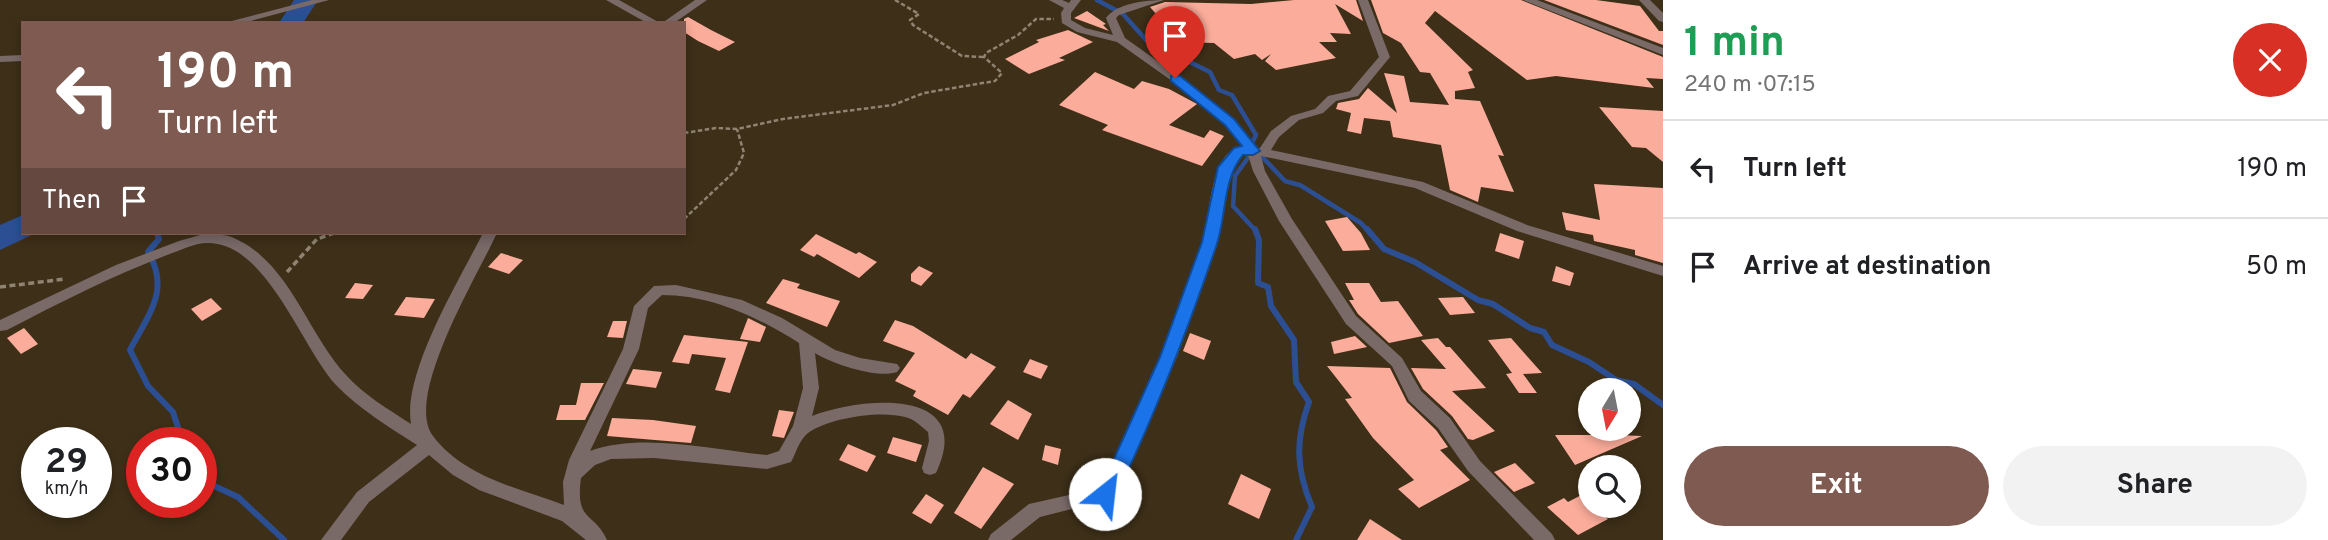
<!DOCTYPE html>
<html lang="en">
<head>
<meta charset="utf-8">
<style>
  body { margin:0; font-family:Overpass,sans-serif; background:#f2f2f2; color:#202124; height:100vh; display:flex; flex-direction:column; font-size:26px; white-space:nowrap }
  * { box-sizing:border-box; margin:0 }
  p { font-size:23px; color:#757577 }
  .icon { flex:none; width:38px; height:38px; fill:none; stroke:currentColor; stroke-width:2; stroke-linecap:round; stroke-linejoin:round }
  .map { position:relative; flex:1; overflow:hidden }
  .sheet { display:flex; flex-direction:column; background:#fff; width:665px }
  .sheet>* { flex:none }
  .hud { position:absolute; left:21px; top:21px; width:665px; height:214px; border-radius:0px; box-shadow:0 4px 10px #0003; background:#7f5a50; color:#fff; overflow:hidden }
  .needle { width:46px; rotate:190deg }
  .tools { position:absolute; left:1578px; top:378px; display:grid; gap:14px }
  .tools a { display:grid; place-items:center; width:63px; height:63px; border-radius:50%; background:#fff; box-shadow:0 4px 10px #0003; font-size:35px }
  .speed { position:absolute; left:21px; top:427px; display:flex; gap:14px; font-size:35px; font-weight:700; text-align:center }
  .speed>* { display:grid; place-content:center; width:91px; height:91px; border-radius:50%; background:#fff; box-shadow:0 4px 10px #0003; line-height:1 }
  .speed small { font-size:18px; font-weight:400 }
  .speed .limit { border:10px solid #d22; background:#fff; color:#111 }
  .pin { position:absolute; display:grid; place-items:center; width:60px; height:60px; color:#fff; margin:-72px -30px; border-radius:50% 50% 50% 0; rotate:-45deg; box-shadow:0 0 7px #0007 }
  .pin .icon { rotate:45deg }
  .me { position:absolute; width:77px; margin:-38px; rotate:29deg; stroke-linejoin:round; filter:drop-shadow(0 0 5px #0008) }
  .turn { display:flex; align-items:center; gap:24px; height:147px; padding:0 21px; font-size:32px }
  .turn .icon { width:91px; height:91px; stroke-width:2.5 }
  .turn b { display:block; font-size:49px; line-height:60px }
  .then { display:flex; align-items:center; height:66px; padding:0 21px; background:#0003; gap:14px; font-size:26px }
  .round { display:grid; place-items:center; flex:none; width:74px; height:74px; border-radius:37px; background:#f2f2f2 }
  .headline { display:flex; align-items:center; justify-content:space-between; height:119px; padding:0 21px }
  h1 { font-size:42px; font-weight:700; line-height:52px; color:#1e9e55 }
  .button { display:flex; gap:14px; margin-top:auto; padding:14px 21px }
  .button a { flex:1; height:80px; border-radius:42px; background:#7f5a50; color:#fff; font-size:28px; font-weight:700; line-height:80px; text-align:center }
  .button a+a { background:#f2f2f2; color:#202124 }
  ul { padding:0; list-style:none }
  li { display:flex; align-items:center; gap:21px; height:98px; padding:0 21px; border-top:2px solid #e0e0e0 }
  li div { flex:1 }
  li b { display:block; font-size:26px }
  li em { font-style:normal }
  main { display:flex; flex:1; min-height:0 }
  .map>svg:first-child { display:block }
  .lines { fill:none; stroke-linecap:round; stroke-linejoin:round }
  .stream-far1 { stroke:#2c4f94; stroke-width:4.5 }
  .stream { stroke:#2c4f94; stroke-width:6 }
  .river { fill:#2c4f94; fill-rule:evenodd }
  .building { fill:#fbac9a }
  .path-far1 { stroke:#8f8471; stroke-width:2.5; stroke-dasharray:4.5 2.5; stroke-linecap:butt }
  .path { stroke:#8f8471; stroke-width:3.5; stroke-dasharray:6 3.5; stroke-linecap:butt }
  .minor { fill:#796a68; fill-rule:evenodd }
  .tertiary { fill:#796a68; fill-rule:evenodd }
  .route { fill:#1a73e8; stroke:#114b97; stroke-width:2 }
</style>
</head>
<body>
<main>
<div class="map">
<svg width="1663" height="540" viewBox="0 0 1663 540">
  <rect width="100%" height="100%" fill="#3d2f18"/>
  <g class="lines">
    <g class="stream-far1">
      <polyline points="1097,0 1123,14 1147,41 1210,72 1219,90 1232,95 1256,135 1251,145 1285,181 1300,185 1361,223 1368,231"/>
      <polyline points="1252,152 1235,176 1233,206 1256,231"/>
    </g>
    <g class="stream">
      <path d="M1255,229L1259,240L1258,283L1268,287L1271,306L1294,340L1296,382L1309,402C1295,441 1296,469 1312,507L1296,540"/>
      <polyline points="1367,229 1384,249 1415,262 1478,300 1493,304 1530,328 1544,332 1552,345 1589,362 1616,380 1634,384 1663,405"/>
      <path d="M157,233L159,239L148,252C171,290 148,315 130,350L148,386L173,412L183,443"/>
      <polyline points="201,474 210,484 238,497 284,540"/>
    </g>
    <g class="river">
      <polygon points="294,0 318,0 303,23 279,23"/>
      <polygon points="23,215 23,233 34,234 0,250 0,225"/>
    </g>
  </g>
  <g class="building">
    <polygon points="1294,0 1356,0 1363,21 1335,4 1351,34 1330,33 1337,42 1319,42 1336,58 1276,70 1265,61 1271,54 1262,60 1255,54 1234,59 1214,43 1180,42 1150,7 1165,2 1251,4"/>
    <polygon points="1371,0 1521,0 1663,57 1663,79 1646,78 1654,88 1556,76 1527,80 1435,11 1425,23 1473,70 1468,72 1475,88 1455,91 1455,99 1480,101 1504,156 1498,155 1514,192 1481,187 1478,202 1450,190 1441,145 1393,137 1390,121 1364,118 1361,134 1347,131 1351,113 1336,109 1338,103 1359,99 1368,88 1397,113 1384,73 1404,76 1410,102 1449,105 1430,73 1420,72 1401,43 1383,33"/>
    <polygon points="1544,0 1596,0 1640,6 1659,31 1663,31 1663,45"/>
    <polygon points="1087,11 1106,24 1103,25 1109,31 1074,18"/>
    <polygon points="688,17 711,30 735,42 719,51 698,41 684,32 684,19"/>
    <polygon points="1068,30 1093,42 1059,58 1065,60 1029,74 1005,59 1039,42 1036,40"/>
    <polygon points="1095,72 1134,89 1142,81 1169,89 1197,104 1169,125 1204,138 1210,130 1224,136 1202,166 1102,130 1108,125 1059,105"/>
    <polygon points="1599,107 1663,111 1663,162 1646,148 1632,147"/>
    <polygon points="1594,184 1663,188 1663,263 1635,255 1635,250 1594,241 1593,235 1566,230 1562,212 1600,220"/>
    <polygon points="1347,217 1361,233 1370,250 1343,251 1325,221"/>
    <polygon points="1500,233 1524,241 1519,259 1495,251"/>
    <polygon points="816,234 856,254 859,252 877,262 859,278 817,254 814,257 800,250"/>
    <polygon points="501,253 523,260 509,274 488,267"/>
    <polygon points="919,266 933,273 921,286 911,281 911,274"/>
    <polygon points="1556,266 1574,273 1570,286 1552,281"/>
    <polygon points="783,279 800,284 797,288 840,301 827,327 766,303"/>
    <polygon points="355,283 373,285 363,299 345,298"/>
    <polygon points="1345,283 1369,283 1381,302 1398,301 1423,336 1389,343 1358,314 1349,300 1354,300"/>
    <polygon points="406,297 435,299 424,318 394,315"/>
    <polygon points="1463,297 1475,313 1450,315 1438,298"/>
    <polygon points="211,298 222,309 202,321 191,309"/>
    <polygon points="748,318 766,327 760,342 740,339"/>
    <polygon points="895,320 913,326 966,359 971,353 996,367 970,398 963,394 948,415 913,396 916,391 895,381 915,353 883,341"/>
    <polygon points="613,321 627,321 623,338 607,337"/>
    <polygon points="24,328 38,344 21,354 7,338"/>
    <polygon points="1190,333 1211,341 1204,360 1183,351"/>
    <polygon points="684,335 748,342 730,393 715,390 726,358 692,354 689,364 672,362"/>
    <polygon points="1355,336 1367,347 1334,354 1331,342"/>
    <polygon points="1438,338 1446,347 1450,347 1486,388 1452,391 1495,431 1473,440 1468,439 1452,416 1423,389 1411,368 1446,369 1421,340"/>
    <polygon points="1511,338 1542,373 1523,374 1537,393 1519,393 1506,374 1512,373 1488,340"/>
    <polygon points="1030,359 1048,366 1041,379 1023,372"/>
    <polygon points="1327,366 1390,368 1407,402 1436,430 1448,447 1440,450 1470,480 1419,508 1398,489 1414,480 1373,438 1345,399 1352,398"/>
    <polygon points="633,369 662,372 656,388 626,384"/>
    <polygon points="581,383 604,383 585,420 556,420 560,405 576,405"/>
    <polygon points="1008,400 1032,414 1018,440 990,424"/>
    <polygon points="779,410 794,412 784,438 772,436"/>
    <polygon points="612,418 653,420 696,426 691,443 607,436"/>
    <polygon points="1595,432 1616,435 1642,436 1575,465 1555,435 1597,435"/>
    <polygon points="893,437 922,445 916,462 887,453"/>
    <polygon points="848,444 876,456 867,472 839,460"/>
    <polygon points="1045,445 1061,449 1058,465 1042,460"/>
    <polygon points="1515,463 1535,483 1514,492 1494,472"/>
    <polygon points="983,467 1014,484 981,529 954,513"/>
    <polygon points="1241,474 1271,489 1259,519 1228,504"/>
    <polygon points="1591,490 1591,506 1608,519 1578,535 1547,507 1564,498 1568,502"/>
    <polygon points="926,494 944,505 931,524 912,513"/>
    <polygon points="1370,519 1402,540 1357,540"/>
  </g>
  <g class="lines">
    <g class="path-far1">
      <polyline points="895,0 919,14 910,20 913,25 962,56 984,57"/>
      <polyline points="684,133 716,128 737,129 783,119 893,105 924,93 995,81 1002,73 984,57 986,53 1018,35 1036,19 1054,19"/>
      <polyline points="684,219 736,170 744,153 737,129"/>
    </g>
    <g class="path">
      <polyline points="287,272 317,239 334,233"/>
      <polyline points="0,287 65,279"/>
    </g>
    <g class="minor">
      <polygon points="312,0 329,0 243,23 224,23"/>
      <polygon points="606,0 619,0 660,23 647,23"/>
      <polygon points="695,0 707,0 674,23 662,23"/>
      <path d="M1049,0H1062L1069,3L1071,0H1081L1071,13V20L1085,28L1113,35L1106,18C1117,3 1146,0 1164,0L1119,15L1116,18L1125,38L1197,89L1233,119L1257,148H1260L1271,131L1291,116L1315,109L1328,96L1350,91L1379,57L1358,0H1368L1390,57L1358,96L1336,101L1323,113L1299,120L1279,137L1271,150L1423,182L1527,225L1663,266V276L1517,231L1415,188L1261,156L1265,171L1292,219L1356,316L1402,358L1421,391L1450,418L1480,461L1552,534L1555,540H1534L1468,471L1438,428L1409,401L1392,366L1346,324L1279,221L1253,171L1248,155H1242L1234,162L1228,174L1217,242L1177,357L1125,476L1111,499L1040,517L1011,540H988L991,534L1029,504L1100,488L1110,471C1143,397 1179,322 1203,244C1210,220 1209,148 1243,147L1225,125L1189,93L1117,42L1077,32L1062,23L1061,13L1064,8Z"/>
      <polygon points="1523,0 1537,0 1663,48 1663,55"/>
      <polygon points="23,55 23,61 0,62 0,56"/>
      <path d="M207,233C215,235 226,234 234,238C290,263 307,333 346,375C364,395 388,409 411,424C402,373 460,279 483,233H497C479,273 403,397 433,436C464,477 518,488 564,505L563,482L569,460L623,349L634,306L654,286L676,285L742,300L782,318L835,350L860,358L897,364L900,368L897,372C878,379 832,364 815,353L819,388L812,416C860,397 977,386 936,473L930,475L924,473L922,468L929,441L928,432C921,426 914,419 905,417C881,410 828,418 808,433C799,440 796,453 791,462L767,469L654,458L611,459L595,465L581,478C575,523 594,511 607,540H586L562,521L479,490L453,475L429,455L369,502L341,540H321L357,492L417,445C389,427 359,409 336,385C301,347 267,243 208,243C194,243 179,251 167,255C112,276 59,303 7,330L0,331V320L116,265L179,241ZM662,295C711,295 758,317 799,343L803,388L793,426L779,451L767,455C713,450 642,432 590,451L639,349L648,308Z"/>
    </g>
    <polygon class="tertiary" points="1639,0 1650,0 1663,13 1663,22 1659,21"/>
  </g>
  <path class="route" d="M1171,76H1180L1234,119L1260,151L1253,155H1243C1222,180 1227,216 1216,247C1189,326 1159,405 1123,481L1112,500L1105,502L1098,500L1095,494L1109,470L1160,357L1202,242L1218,167L1234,148L1242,146L1225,125L1171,81Z"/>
</svg>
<div class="tools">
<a><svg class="needle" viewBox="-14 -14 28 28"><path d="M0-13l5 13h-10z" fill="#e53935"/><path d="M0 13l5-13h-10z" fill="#757577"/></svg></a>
<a><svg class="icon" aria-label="search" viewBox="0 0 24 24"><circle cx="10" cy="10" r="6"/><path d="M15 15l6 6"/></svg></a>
</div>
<div class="speed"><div>29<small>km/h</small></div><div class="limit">30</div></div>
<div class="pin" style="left:1175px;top:78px;background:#d93025"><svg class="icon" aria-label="arrive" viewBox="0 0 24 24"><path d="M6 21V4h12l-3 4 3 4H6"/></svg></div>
<svg class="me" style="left:1105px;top:494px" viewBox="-20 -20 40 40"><circle r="19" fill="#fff"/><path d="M0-13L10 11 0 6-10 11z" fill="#1a73e8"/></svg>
<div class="hud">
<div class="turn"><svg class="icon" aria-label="left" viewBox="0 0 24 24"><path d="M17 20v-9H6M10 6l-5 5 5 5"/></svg><div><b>190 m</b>Turn left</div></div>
<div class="then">Then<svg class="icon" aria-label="arrive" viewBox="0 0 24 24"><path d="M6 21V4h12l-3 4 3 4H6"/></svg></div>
</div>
</div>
<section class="sheet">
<div class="headline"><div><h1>1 min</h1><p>240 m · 07:15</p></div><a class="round" style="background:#d93025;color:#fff"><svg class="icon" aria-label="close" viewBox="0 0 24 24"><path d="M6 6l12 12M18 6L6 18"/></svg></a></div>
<ul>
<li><svg class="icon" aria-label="left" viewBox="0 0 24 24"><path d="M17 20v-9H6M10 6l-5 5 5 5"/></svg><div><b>Turn left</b></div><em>190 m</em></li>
<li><svg class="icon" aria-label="arrive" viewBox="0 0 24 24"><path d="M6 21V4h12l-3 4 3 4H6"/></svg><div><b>Arrive at destination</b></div><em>50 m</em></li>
</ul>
<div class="button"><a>Exit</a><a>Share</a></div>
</section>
</main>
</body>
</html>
